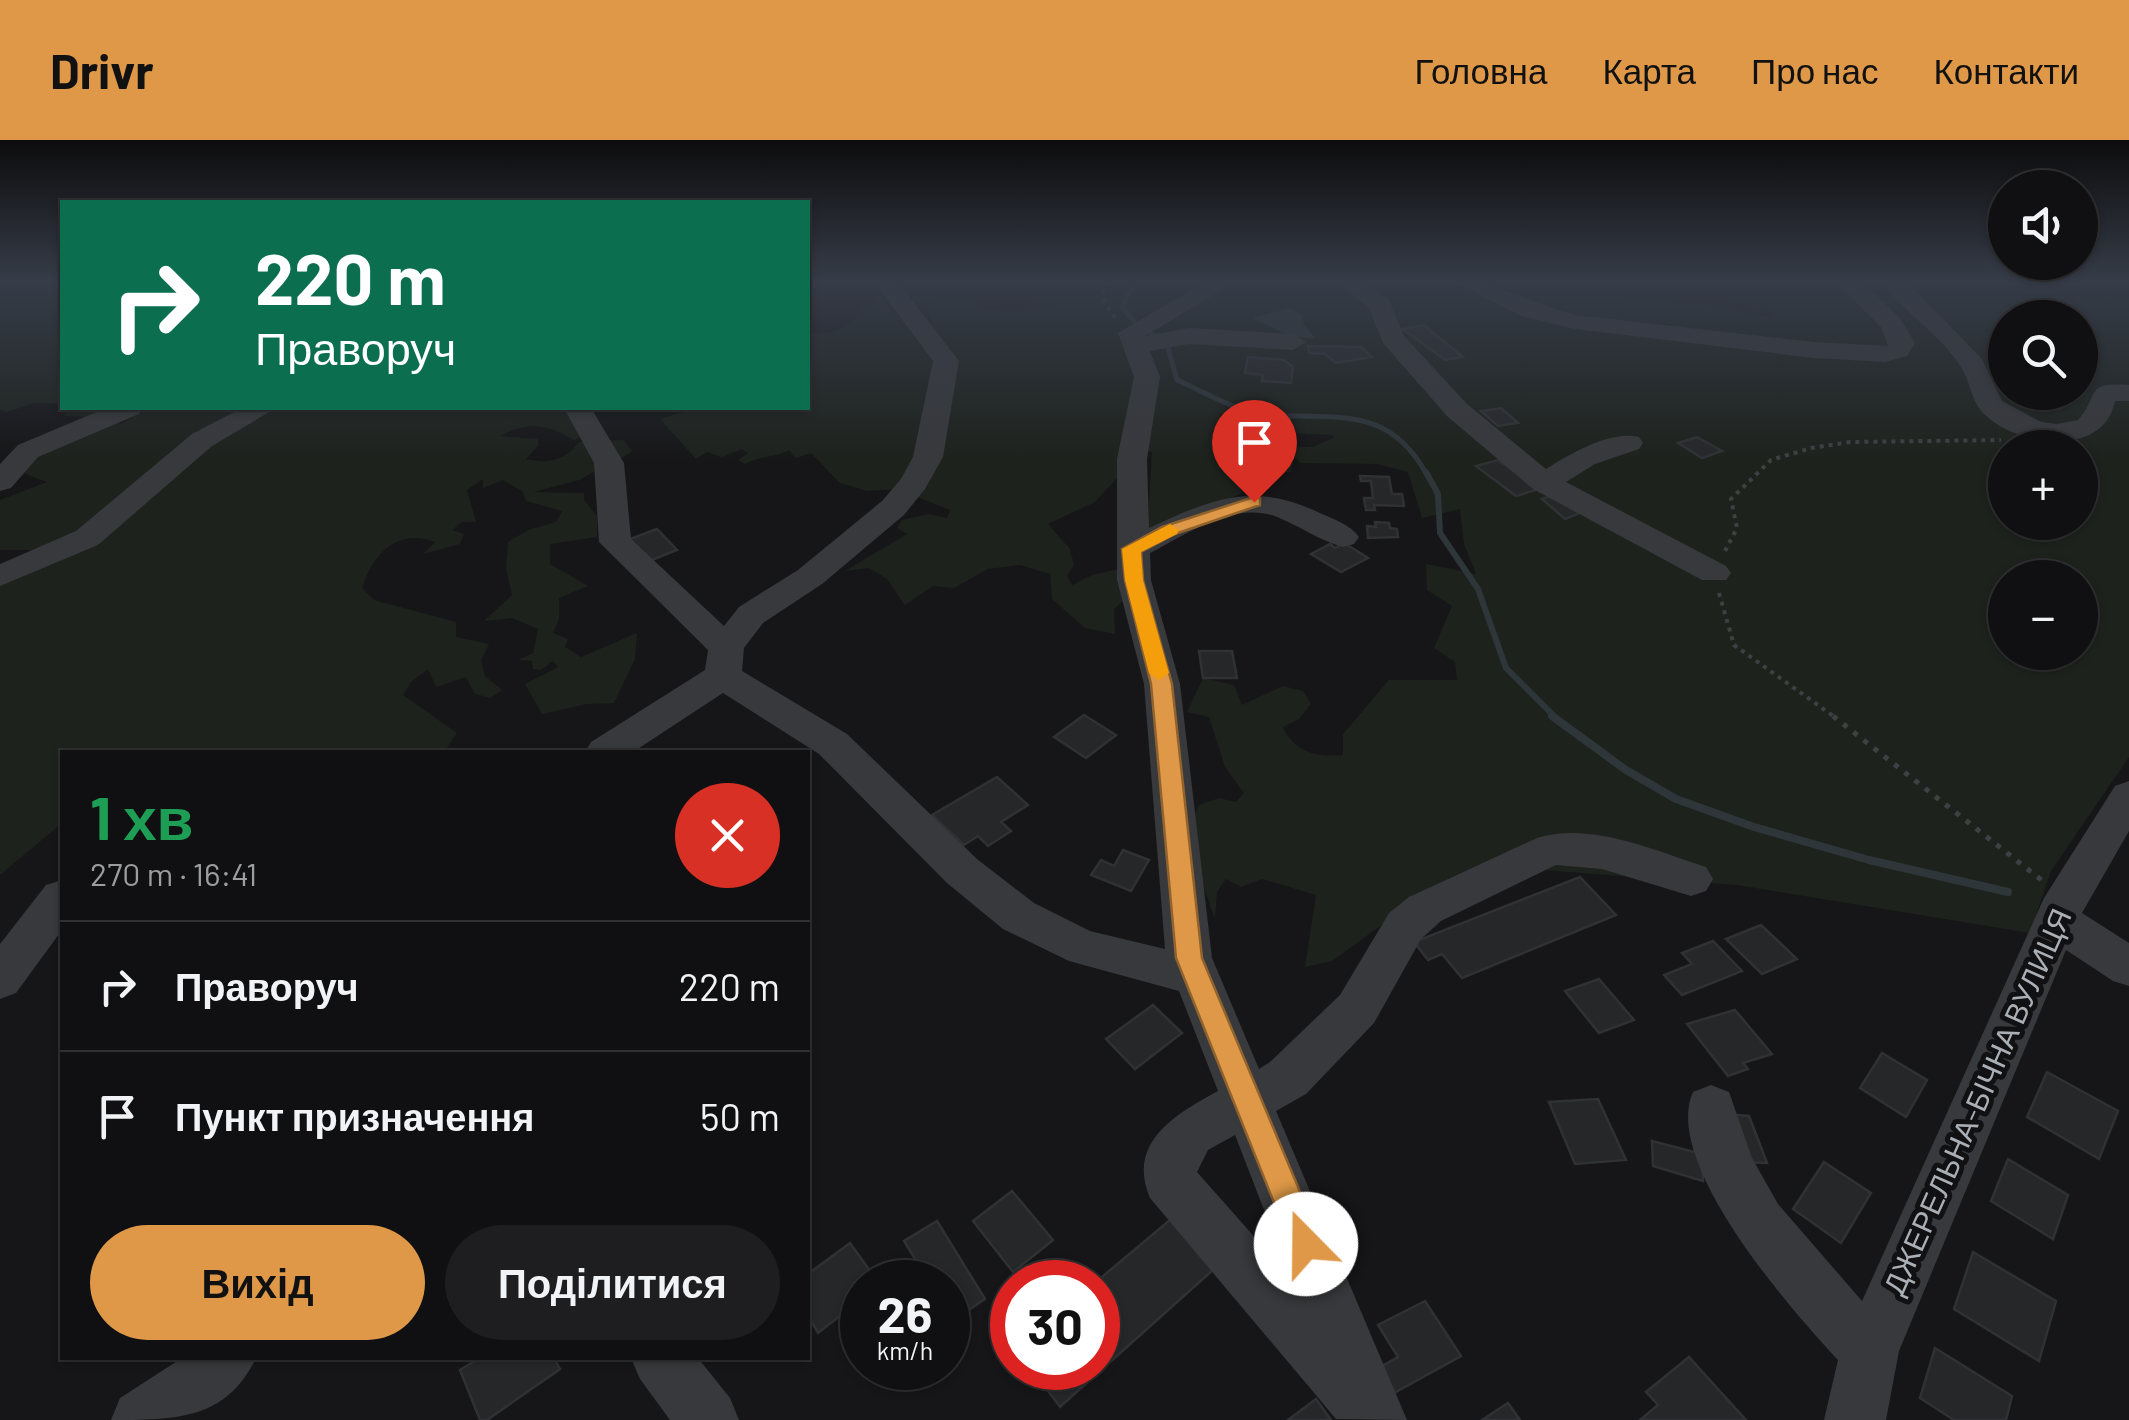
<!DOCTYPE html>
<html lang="uk">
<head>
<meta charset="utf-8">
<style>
  body { margin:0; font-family:Barlow,sans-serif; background:#1e1e20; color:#f1f3f6; height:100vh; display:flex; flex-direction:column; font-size:38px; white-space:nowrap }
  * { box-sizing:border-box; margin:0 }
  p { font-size:32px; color:#9c9d9f }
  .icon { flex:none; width:55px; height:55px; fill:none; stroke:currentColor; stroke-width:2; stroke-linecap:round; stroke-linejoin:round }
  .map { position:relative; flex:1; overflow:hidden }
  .side { position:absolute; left:60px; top:610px; width:750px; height:610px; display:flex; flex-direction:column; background:#101012; border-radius:0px; box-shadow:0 2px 8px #0004,0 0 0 2px #303032 }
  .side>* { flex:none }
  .top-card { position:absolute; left:60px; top:60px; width:750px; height:210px; border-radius:0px; box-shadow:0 2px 8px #0004,0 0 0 2px #303032; background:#0b6e4f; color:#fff; overflow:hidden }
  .controls { position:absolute; left:1988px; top:30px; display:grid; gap:20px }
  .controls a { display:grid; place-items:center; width:110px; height:110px; border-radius:50%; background:#101012; box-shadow:0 2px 8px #0004,0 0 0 2px #303032; font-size:50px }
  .speed { position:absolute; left:840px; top:1120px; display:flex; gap:20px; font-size:50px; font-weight:700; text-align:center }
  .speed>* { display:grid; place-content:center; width:130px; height:130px; border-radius:50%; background:#101012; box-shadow:0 2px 8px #0004,0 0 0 2px #303032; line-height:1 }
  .speed small { font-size:25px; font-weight:400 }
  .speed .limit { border:15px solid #d22; background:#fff; color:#111 }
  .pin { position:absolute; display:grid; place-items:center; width:85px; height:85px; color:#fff; margin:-102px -42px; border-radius:50% 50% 50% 0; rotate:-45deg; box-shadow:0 0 10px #0007 }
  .pin .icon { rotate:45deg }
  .me { position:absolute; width:110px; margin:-55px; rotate:338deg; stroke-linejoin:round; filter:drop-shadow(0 0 8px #0008) }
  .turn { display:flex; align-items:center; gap:35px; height:210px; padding:0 30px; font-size:45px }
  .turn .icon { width:130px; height:130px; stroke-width:2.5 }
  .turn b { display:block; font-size:70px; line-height:85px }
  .round { display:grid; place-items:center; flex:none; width:105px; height:105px; border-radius:52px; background:#1e1e20 }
  .overview { display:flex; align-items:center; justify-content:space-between; height:170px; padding:0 30px }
  h1 { font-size:60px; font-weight:700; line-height:75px; color:#1e9e55 }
  .cta { display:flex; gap:20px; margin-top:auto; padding:20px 30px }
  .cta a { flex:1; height:115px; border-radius:60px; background:#de9847; color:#111; font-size:40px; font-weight:700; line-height:115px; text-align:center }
  .cta a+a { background:#1e1e20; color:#f1f3f6 }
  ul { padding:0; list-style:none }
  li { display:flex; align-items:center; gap:30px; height:130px; padding:0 30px; border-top:2px solid #303032 }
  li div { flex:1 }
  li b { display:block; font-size:38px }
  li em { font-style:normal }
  header { display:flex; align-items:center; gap:60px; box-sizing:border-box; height:140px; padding:0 50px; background:#de9847; color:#111 }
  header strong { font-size:48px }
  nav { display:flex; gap:55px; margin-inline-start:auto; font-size:35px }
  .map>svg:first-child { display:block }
  .green { fill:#1d221d; fill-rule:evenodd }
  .water { fill:#2e363a }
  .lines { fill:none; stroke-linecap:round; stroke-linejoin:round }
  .stream-far2 { stroke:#2e363a; stroke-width:5 }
  .stream-far1 { stroke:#2e363a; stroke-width:6 }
  .stream { stroke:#2e363a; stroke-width:8 }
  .building { fill:#262729; stroke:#303134; stroke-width:2.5 }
  .path-far1 { stroke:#3e4043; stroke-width:4; stroke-dasharray:4 5; stroke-linecap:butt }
  .path { stroke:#3e4043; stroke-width:5; stroke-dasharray:5 8; stroke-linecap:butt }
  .minor { fill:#38393c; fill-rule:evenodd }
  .route { fill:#de9847; stroke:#90632e; stroke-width:2.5 }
  .slow { fill:#f59e0b }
  .labels { text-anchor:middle; stroke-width:10; stroke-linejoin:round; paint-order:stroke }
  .near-street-label { font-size:30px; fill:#aaafb6; stroke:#111113 }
</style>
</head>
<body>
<header>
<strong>Drivr</strong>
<nav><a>Головна</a><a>Карта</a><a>Про нас</a><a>Контакти</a></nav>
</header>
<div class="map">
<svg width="2129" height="1280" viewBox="0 0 2129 1280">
  <rect width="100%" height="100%" fill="#161618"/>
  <g class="green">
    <polygon points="0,142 62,142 62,264 34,263 7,272 0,270"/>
    <path d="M1010,142H1586L1621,145L1626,157C1659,163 1689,163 1722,166C1738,167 1752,176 1769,177L1772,174L1708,152H1692L1681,157L1644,142H2045L2041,147L2052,149L2072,160L2099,159L2101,154L2129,160V617L2051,731L2030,793L1737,745L1478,725L1441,742L1332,821L1305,827L1316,755L1262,739L1241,747L1226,739L1217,752L1215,778C1203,747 1183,694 1199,665L1219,658L1236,662L1244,653L1225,627L1209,577L1187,572L1203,538L1234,545L1242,565L1283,546L1303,551L1311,564L1299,579L1283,587C1295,613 1316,617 1343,615V594L1389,540H1457L1455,522L1434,508L1452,466L1427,450L1426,424L1476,434L1464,404L1460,369L1422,378L1408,332L1377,324L1300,323L1284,306L1312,307L1334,298L1332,295L1248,291L1245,299L1229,305L1249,314H1284L1293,322L1291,332H1232L1242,353L1147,398L1152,312L1143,310L1095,362L1048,384L1070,409L1074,425L1067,436L1072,445L1092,435L1119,429L1131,454L1114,469L1115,494L1085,488L1052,459L1050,434L1020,425L988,429L954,448L933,446L905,465L887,439L869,428L845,431L907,394L897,388L902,380L929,374L947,378L950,370L897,349L867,351L840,343L811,313L795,318L789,310C773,318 760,316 745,324L738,320L748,313L742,309L722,317L707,312L696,319L660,279L697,268H808V193C833,195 847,191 861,168L874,164L876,151C890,171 906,188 932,188L931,178L899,144L943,158L981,163L983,170L1016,171L1055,165L1034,159L1040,146ZM2005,178H2080V252H2005ZM2005,308H2080V382H2005ZM2005,438H2080V512H2005Z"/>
    <path d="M66,268H139L118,278V285L146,270L185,268H574L587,294L574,300C547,284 528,281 500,296L538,299V306L526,319C548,324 565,321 579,302L623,300L632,311L622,318L605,316L601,328L579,340L534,352L584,353V360L597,376V397L550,404V424L588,446L559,458V479L553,493L568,499L565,507L581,517L637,493L635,519L614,563L587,564L542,574L525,544L558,527L553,521L541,530L533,529L532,521L518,520L533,513L538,489L512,478L484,481L512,455L506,429L508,402L528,390L556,382L562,371L526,361L522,351L503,340L483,348V339L467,350L476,382H462L452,390L464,394L460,404L423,414L435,402C398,388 373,413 362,448L374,460L456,482V497L489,504L481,520L485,536L502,550L490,558L475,554L466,537L436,547L428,529L411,542L403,555L457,593L444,612H62V683L0,735V432L37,410H0V360L47,342L20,332L6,319L8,315L37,311L87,277L64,276Z"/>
  </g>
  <polygon class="water" points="1290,168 1302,175 1304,185 1315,198 1293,197 1252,178"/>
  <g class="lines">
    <g class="stream-far2">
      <polyline points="1134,181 1123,168 1126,156 1139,142"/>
      <path d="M1147,190L1167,204L1177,240C1202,251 1229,267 1256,274C1268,277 1283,276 1295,276C1356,277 1395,276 1427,335"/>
    </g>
    <polyline class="stream-far1" points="1426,332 1438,354 1440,393 1478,449 1506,528 1556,578"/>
    <polyline class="stream" points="1552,576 1626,630 1676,659 1754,687 1869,720 2008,752"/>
  </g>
  <g class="building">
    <polygon points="1424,185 1463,217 1445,220 1402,189"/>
    <polygon points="1308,206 1361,207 1372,217 1336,223 1325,214 1309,213"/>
    <polygon points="1248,217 1284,220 1293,227 1291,243 1262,241 1263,235 1245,233"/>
    <polygon points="1501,268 1518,283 1498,286 1481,271"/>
    <polygon points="1697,297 1722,311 1702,318 1678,303"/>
    <polygon points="1498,320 1539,349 1516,356 1476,326"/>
    <polygon points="1360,336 1389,337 1392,354 1402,354 1404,366 1374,365 1375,370 1366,370 1364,358 1373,358 1371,341 1361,341"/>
    <polygon points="1554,355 1582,372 1565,379 1542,359"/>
    <polygon points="1375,382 1389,383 1390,388 1397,389 1398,397 1368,398 1367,386 1376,387"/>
    <polygon points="657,389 677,410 649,421 630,399"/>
    <polygon points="1344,403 1368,418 1341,432 1311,414 1330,404 1335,408"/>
    <polygon points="1199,511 1232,511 1237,538 1203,538"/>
    <polygon points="1084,575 1116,595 1086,618 1054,597"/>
    <polygon points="997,637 1028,665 1001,682 1011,691 988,706 978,696 964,705 932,675"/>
    <polygon points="1123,710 1149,720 1131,751 1091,735 1101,720 1114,726"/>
    <polygon points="1580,737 1616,775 1462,838 1442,814 1428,820 1414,802"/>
    <polygon points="1761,785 1797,819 1762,834 1726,799"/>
    <polygon points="1713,801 1742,831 1682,855 1664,835 1692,824 1682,813"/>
    <polygon points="1599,839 1634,880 1599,893 1565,851"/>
    <polygon points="1153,865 1182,893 1135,929 1106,899"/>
    <polygon points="1735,870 1772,914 1743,923 1748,929 1728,936 1687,884"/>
    <polygon points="1882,913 1927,940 1906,977 1860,948"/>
    <polygon points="2047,932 2118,971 2099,1019 2027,977"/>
    <polygon points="1598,959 1626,1020 1575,1024 1549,962"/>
    <polygon points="1725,974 1749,976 1767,1023 1742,1022"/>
    <polygon points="1652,1001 1702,1014 1703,1041 1653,1026"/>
    <polygon points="2008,1019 2068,1055 2053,1099 1991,1061"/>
    <polygon points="1824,1022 1871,1053 1841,1103 1793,1069"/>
    <polygon points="1012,1051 1053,1100 1013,1132 973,1081"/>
    <polygon points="1170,1080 1214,1129 1060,1267 1031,1228 1098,1228 1096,1142"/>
    <polygon points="937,1081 985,1159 951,1182 948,1175 948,1142 929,1142 904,1101"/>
    <polygon points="850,1103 878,1142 862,1142 862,1159 818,1193 808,1176 808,1134"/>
    <polygon points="1973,1112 2056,1161 2039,1221 1954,1169"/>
    <polygon points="1425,1161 1461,1216 1392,1254 1377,1229 1398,1217 1378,1185"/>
    <polygon points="1935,1208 2012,1256 2006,1280 1954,1280 1920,1258"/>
    <polygon points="1689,1217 1746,1280 1640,1280 1658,1265 1646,1252"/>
    <polygon points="479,1218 554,1218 560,1229 487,1280 480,1280 460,1230"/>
    <polygon points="1316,1259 1331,1280 1288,1280"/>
    <polygon points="1508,1263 1520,1280 1482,1280"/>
  </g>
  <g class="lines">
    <g class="path-far1">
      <polyline points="1106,142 1102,158 1117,181"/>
      <polyline points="1725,411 1737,388 1731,359 1771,320 1811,308 1850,302 2001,300"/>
      <polyline points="1719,453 1734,505 1836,578"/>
    </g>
    <polyline class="path" points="1833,576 2044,742"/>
    <g class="minor">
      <path d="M874,142H898L959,221L943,317L925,349L904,375L822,444L763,483L744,508L742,531L847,594L977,719L1034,763L1090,791L1165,809L1144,544L1117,440V319L1134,237L1118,193L1205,142H1235L1145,196L1189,188L1293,194L1306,202L1293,210L1189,204L1150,211L1160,237L1147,319L1149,388C1211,359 1254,341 1320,373C1333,379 1351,385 1359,397L1354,404L1343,407C1320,401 1300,386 1277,377C1236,360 1186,394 1150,413L1151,440L1180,544L1212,818L1259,929L1270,922L1340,855L1389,773L1409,757L1537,698C1589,681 1657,711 1706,727L1713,739L1706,751L1691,756L1602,729L1556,725L1441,781L1421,799L1374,883L1306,954L1276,971L1407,1280L1336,1279L1150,1058C1126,1002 1176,974 1218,951L1179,851L1069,821L1003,789L947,743L819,614L723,553L633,612H585L591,602L705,530L708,510L599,402L594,323L564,268H591L624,323L631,399L724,486L739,467L798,430L882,361L901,339L913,317L933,221ZM1235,995L1290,1137L1197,1032L1208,1010Z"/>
      <path d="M1338,142H1365L1389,160L1404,196L1467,264L1546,329C1570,314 1610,290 1639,297L1643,303L1639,309L1595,324L1566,342L1726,426L1731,433L1726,440H1702L1533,349L1447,276L1383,203L1369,168Z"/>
      <path d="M1455,142C1499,142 1532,164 1575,175L1814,202L1888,206L1881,187L1836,142H1862L1900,178L1915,203L1907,216L1885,222L1814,218L1575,189L1521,176Z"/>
      <path d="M1881,142H1907L1912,147L1982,219L2002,261L2041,282L2057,284L2078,280C2101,255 2082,242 2129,245V261H2115C2104,318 2019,307 1985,275C1971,262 1971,243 1961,227C1940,194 1905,173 1881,142Z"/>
      <polygon points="106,268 143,268 139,274 38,317 11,348 0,351 0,324 18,305"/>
      <polygon points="242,268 276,268 212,306 98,405 0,446 0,424 76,391 192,294"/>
      <path d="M2129,641V691L2082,773L2129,803V846L2113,841L2066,810L1899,1211L1886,1280H1824L1838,1220C1792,1171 1661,1022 1693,952L1711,945L1729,952L1752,1018L1778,1064L1862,1161L2044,758L2115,646Z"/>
      <polygon points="62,740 62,790 16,853 0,859 0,804 46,745"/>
      <path d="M182,1218H256C226,1280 176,1280 111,1280L120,1258Z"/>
      <polygon points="631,1218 698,1218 730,1258 739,1280 670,1280 640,1239"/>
    </g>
  </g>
  <linearGradient id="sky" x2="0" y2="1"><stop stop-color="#0c0c0d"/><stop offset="0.44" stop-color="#363c48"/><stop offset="1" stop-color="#363c48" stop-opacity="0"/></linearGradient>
  <rect width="2129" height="321" fill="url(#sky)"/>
  <polygon class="route" points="1254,357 1260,358 1260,365 1175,394 1141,412 1143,440 1172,544 1202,818 1322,1104 1317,1115 1306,1119 1295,1115 1176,818 1151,544 1125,440 1122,409 1162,387"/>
  <polygon class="slow" points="1170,384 1179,390 1177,394 1141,412 1143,440 1169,533 1159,540 1149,533 1125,440 1122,409"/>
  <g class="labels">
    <g class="near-street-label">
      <text transform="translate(1978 962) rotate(-66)" y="10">ДЖЕРЕЛЬНА-БІЧНА ВУЛИЦЯ</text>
    </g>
  </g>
</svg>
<div class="controls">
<a><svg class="icon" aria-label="sound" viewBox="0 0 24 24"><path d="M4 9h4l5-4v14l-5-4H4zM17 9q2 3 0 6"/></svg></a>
<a><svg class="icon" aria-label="search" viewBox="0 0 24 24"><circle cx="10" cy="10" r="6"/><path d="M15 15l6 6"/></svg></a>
<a>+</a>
<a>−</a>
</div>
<div class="speed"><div>26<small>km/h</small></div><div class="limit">30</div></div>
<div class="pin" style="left:1254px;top:362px;background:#d93025"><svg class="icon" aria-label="arrive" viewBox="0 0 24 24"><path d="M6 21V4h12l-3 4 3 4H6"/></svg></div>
<svg class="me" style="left:1306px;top:1104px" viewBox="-20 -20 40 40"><circle r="19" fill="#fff"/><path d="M0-13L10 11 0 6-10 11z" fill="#de9847"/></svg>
<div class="top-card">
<div class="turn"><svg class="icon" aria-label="right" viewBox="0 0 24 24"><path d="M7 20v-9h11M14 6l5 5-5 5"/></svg><div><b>220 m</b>Праворуч</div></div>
</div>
<section class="side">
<div class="overview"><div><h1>1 хв</h1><p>270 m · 16:41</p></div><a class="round" style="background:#d93025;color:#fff"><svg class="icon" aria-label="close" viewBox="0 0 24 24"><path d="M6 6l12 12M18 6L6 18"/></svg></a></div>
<ul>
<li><svg class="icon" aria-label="right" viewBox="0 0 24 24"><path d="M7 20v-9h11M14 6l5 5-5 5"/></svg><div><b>Праворуч</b></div><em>220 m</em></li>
<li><svg class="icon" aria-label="arrive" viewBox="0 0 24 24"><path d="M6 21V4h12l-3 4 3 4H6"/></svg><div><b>Пункт призначення</b></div><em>50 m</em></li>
</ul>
<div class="cta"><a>Вихід</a><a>Поділитися</a></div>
</section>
</div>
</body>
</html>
